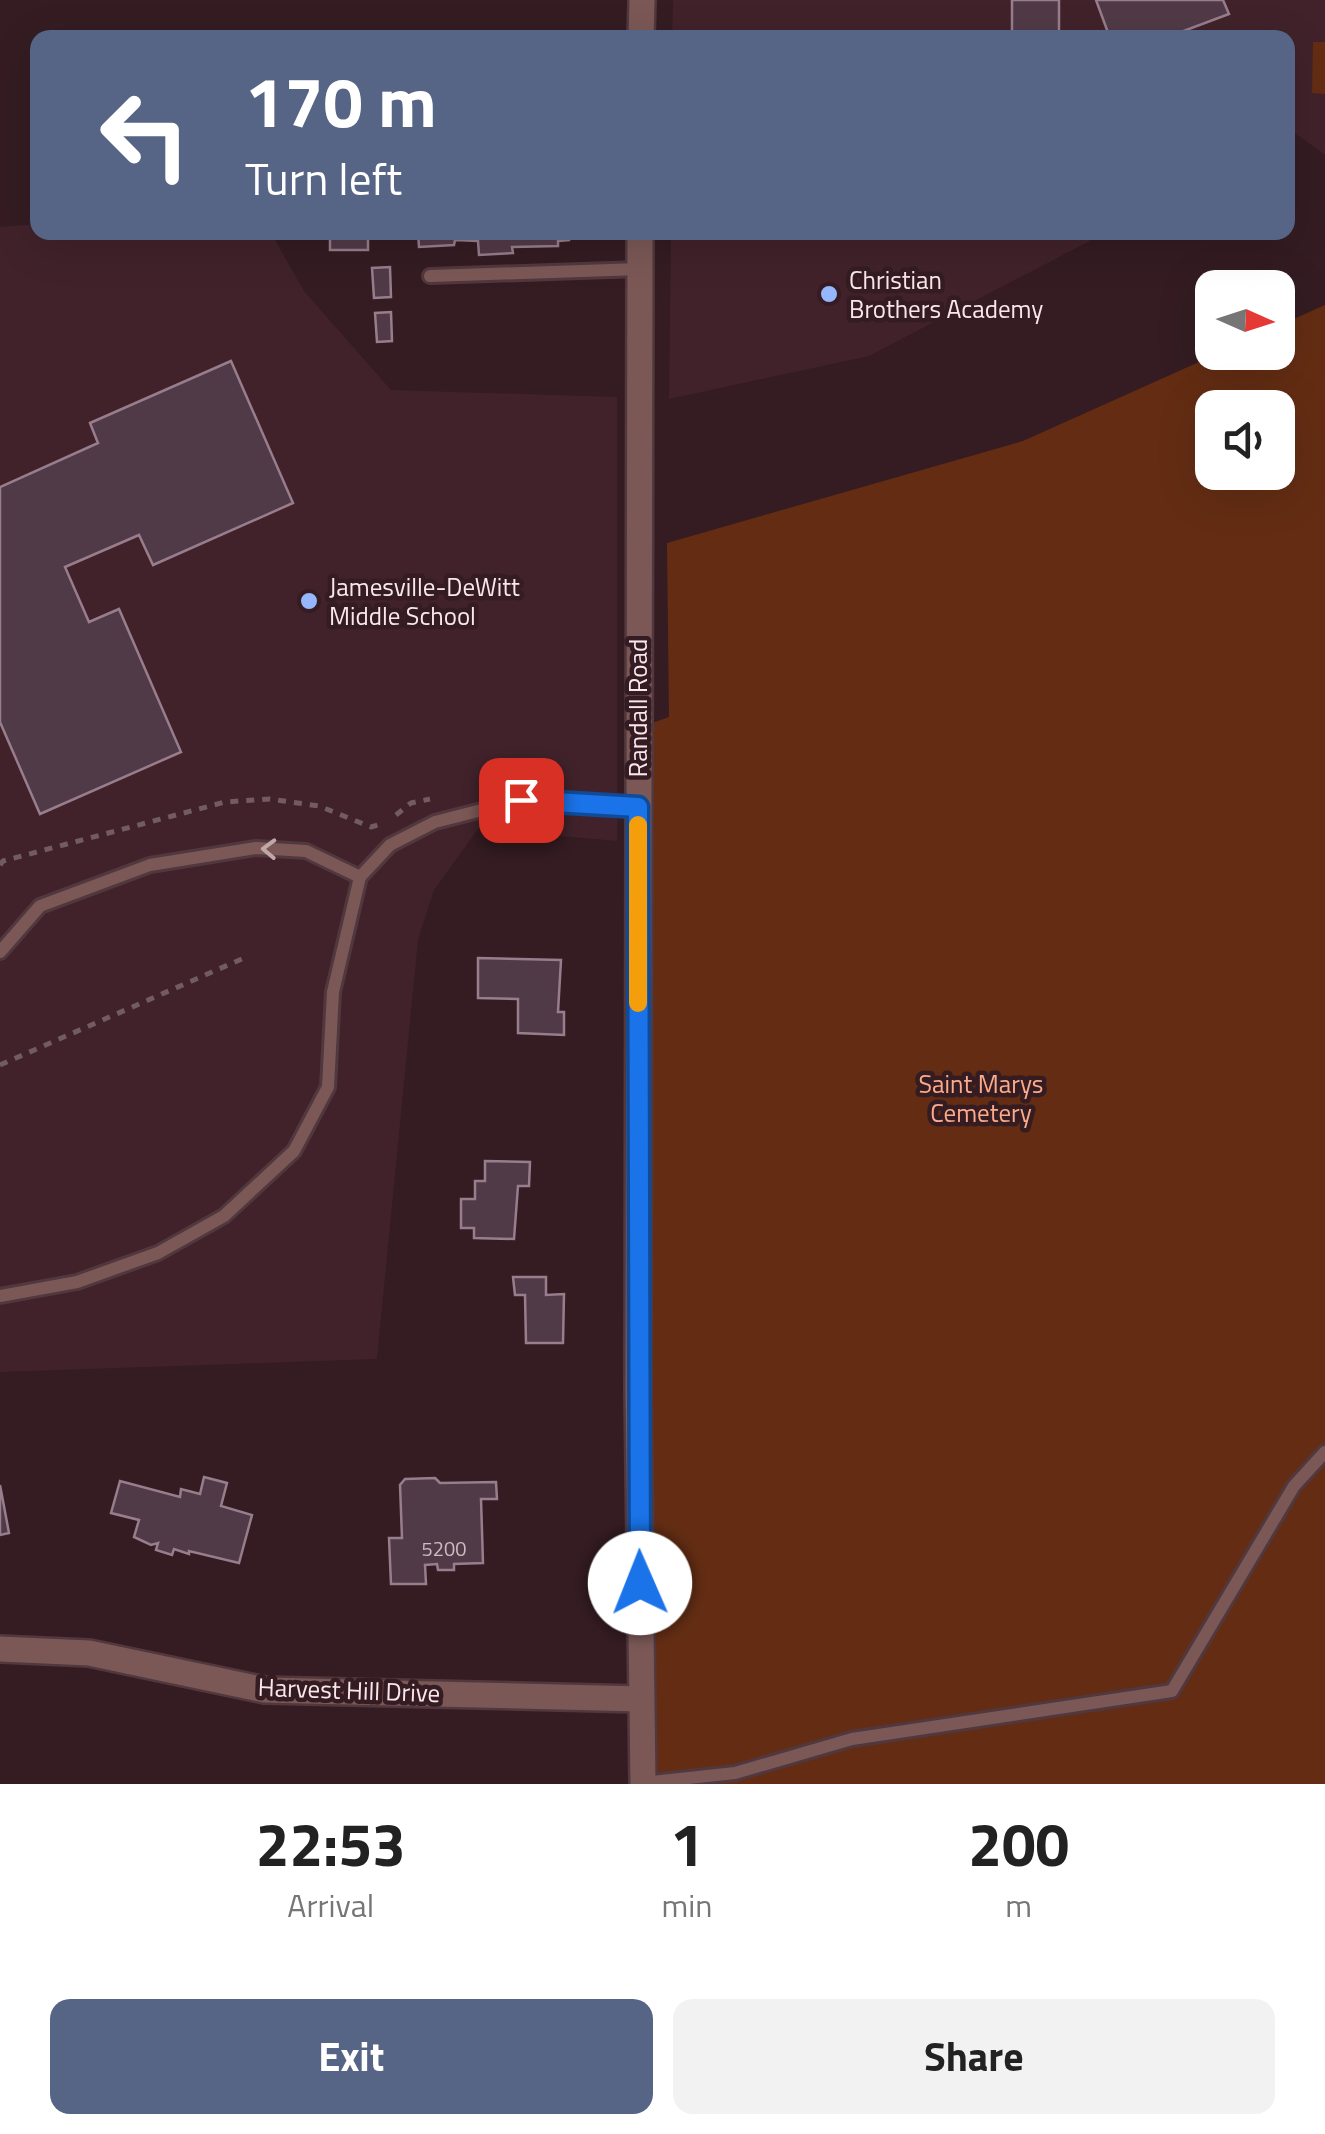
<!DOCTYPE html>
<html lang="en">
<head>
<meta charset="utf-8">
<style>
  body { margin:0; font-family:"Titillium Web",sans-serif; background:#f2f2f2; color:#222; height:100vh; display:flex; flex-direction:column; font-size:38px; white-space:nowrap }
  * { box-sizing:border-box; margin:0 }
  p { font-size:32px; color:#767676 }
  .icon { flex:none; width:55px; height:55px; fill:none; stroke:currentColor; stroke-width:2; stroke-linecap:round; stroke-linejoin:round }
  .map { position:relative; height:1784px; overflow:hidden }
  .drawer { display:flex; flex-direction:column; background:#fff; flex:1 }
  .drawer>* { flex:none }
  .guide { position:absolute; left:30px; top:30px; width:1265px; height:210px; border-radius:20px; box-shadow:0 10px 40px #0002; background:#566585; color:#fff; overflow:hidden }
  .needle { width:65px; rotate:93deg }
  .fabs { position:absolute; left:1195px; top:270px; display:grid; gap:20px }
  .fabs a { display:grid; place-items:center; width:100px; height:100px; border-radius:20px; background:#fff; box-shadow:0 10px 40px #0002; font-size:50px }
  .pin { position:absolute; display:grid; place-items:center; width:85px; height:85px; color:#fff; margin:-42px; border-radius:20px; box-shadow:0 5px 15px #0006 }
  .me { position:absolute; width:110px; margin:-55px; rotate:359deg; stroke-linejoin:round; filter:drop-shadow(0 0 8px #0008) }
  .turn { display:flex; align-items:center; gap:35px; height:210px; padding:0 50px; font-size:45px }
  .turn .icon { width:130px; height:130px; stroke-width:2.5 }
  .turn b { display:block; font-size:70px; line-height:85px }
  .eta { display:flex; justify-content:space-evenly; align-items:center; height:170px; text-align:center }
  .eta b { font-size:60px; font-weight:700; line-height:70px }
  .cta { display:flex; gap:20px; margin-top:auto; padding:20px 50px }
  .cta a { flex:1; height:115px; border-radius:20px; background:#566585; color:#fff; font-size:40px; font-weight:700; line-height:115px; text-align:center }
  .cta a+a { background:#f2f2f2; color:#222 }
  .map>svg:first-child { display:block }
  .built { fill:#41222a }
  .green { fill:#642d13; fill-rule:evenodd }
  .building { fill:#513a47; stroke:#987d8c; stroke-width:2.5 }
  .lines { fill:none; stroke-linecap:round; stroke-linejoin:round }
  .service-casing { stroke:#50383e; stroke-width:18 }
  .minor-casing { stroke:#50383e; stroke-width:30 }
  .tertiary-casing { stroke:#50383e; stroke-width:30 }
  .path { stroke:#725c61; stroke-width:5; stroke-dasharray:8 8; stroke-linecap:butt }
  .service { stroke:#7b5856; stroke-width:12 }
  .minor { stroke:#7b5856; stroke-width:25 }
  .tertiary { stroke:#7b5856; stroke-width:25 }
  .oneway { stroke:#c0a7a8 }
  .route-casing { stroke:#114b97; stroke-width:25 }
  .route { stroke:#1a73e8; stroke-width:18 }
  .slow { stroke:#f59e0b; stroke-width:18 }
  .poi-dot { fill:#96b6fd; stroke:#341c22; stroke-width:4 }
  .labels { text-anchor:middle; stroke-width:9; stroke-linejoin:round; paint-order:stroke }
  .number-label { font-size:20px; fill:#cfbcc2 }
  .poi-label { font-size:25px; fill:#f9e7eb; stroke:#341c22; text-anchor:start }
  .street-label { font-size:25px; fill:#f9e7eb; stroke:#341c22 }
  .park-label { font-size:25px; fill:#fcab8a; stroke:#341c22 }
</style>
</head>
<body>
<div class="map">
<svg width="1325" height="1784" viewBox="0 0 1325 1784">
  <rect width="100%" height="100%" fill="#341c22"/>
  <g class="built">
    <polygon points="673,0 1325,0 1325,155 1288,128 1288,38 672,38"/>
    <polygon points="37,224 38,232 271,233 304,291 391,390 617,397 617,841 478,829 434,890 418,940 377,1359 0,1372 0,227"/>
    <polygon points="671,233 671,232 1105,233 869,356 669,399"/>
  </g>
  <g class="green">
    <polygon points="1313,42 1325,42 1325,94 1312,93"/>
    <path d="M1325,305V1784H643L638,728L669,717L667,543L1023,441L1219,353L1278,352V326ZM1212,408H1278V472H1212Z"/>
  </g>
  <g class="building">
    <rect x="1012" y="0" width="47" height="38"/>
    <polygon points="1096,0 1223,0 1229,14 1165,38 1110,38"/>
    <rect x="330" y="232" width="38" height="18"/>
    <polygon points="418,232 569,232 569,240 558,241 558,246 512,247 513,253 479,255 478,241 455,240 454,245 419,247"/>
    <polygon points="390,267 391,297 374,298 372,268"/>
    <polygon points="391,312 392,341 377,342 375,313"/>
    <polygon points="231,361 293,503 153,565 139,535 65,567 89,622 119,609 181,752 40,814 0,722 0,487 98,443 90,423"/>
    <polygon points="478,958 561,960 558,1012 564,1012 564,1035 518,1033 518,999 478,998"/>
    <polygon points="485,1161 530,1162 529,1186 518,1186 514,1239 474,1238 474,1228 461,1228 461,1199 475,1199 475,1181 485,1181"/>
    <polygon points="513,1277 546,1277 546,1295 564,1294 563,1343 526,1343 525,1295 515,1295"/>
    <polygon points="204,1477 227,1483 221,1506 252,1515 239,1563 189,1551 189,1554 174,1549 172,1555 156,1550 158,1543 151,1545 134,1537 139,1520 111,1513 120,1481 180,1497 181,1489 200,1494"/>
    <polygon points="435,1478 440,1483 496,1482 497,1499 481,1499 483,1563 454,1564 454,1570 438,1570 437,1564 425,1565 426,1584 391,1584 389,1538 402,1538 400,1485 405,1479"/>
    <polygon points="0,1485 9,1533 0,1535"/>
  </g>
  <g class="lines">
    <g class="service-casing">
      <g id="service">
        <polyline points="430,276 640,269"/>
        <polyline points="0,952 40,906 150,865 256,848 306,851 360,877"/>
        <polyline points="0,1296 77,1282 158,1253 224,1216 294,1151 328,1087 333,992 360,877 390,845 435,822 521,800 637,807"/>
        <polyline points="643,1783 735,1773 852,1739 1172,1691 1294,1486 1325,1452"/>
      </g>
    </g>
    <g class="minor-casing">
      <polyline id="minor" points="0,1649 89,1653 265,1690 641,1699"/>
    </g>
    <g class="tertiary-casing">
      <g id="tertiary">
        <polyline points="641,38 642,0"/>
        <polyline points="640,232 638,1390 643,1784"/>
      </g>
    </g>
    <g class="path">
      <polyline points="396,815 411,803 430,799"/>
      <polyline points="0,865 3,861 225,802 270,799 319,806 371,827 378,825"/>
      <polyline points="0,1065 244,958"/>
    </g>
    <use href="#service" class="service"/>
    <use href="#minor" class="minor"/>
    <use href="#tertiary" class="tertiary"/>
  </g>
  <defs><path id="oneway-chevron" d="M-2-3.5L2.5 0L-2 3.5" fill="none" stroke-width="1.6" stroke-linecap="round" stroke-linejoin="round" transform="scale(2.5)"/></defs>
  <use class="oneway" href="#oneway-chevron" transform="translate(269 849) rotate(-178)"/>
  <g class="lines">
    <g class="route-casing">
      <polyline id="route" points="521,800 638,807 640,1583"/>
    </g>
    <use href="#route" class="route"/>
    <polyline class="slow" points="638,825 638,1003"/>
  </g>
  <g class="poi-dot">
    <circle cx="829" cy="294" r="10"/>
    <circle cx="309" cy="601" r="10"/>
  </g>
  <g class="labels">
    <g class="number-label">
      <text x="444" y="1556">5200</text>
    </g>
    <g class="poi-label">
      <text x="849" y="289">Christian<tspan x="849" dy="29">Brothers Academy</tspan></text>
      <text x="329" y="596">Jamesville-DeWitt<tspan x="329" dy="29">Middle School</tspan></text>
    </g>
    <g class="street-label">
      <text transform="translate(638 708) rotate(-90)" y="9">Randall Road</text>
      <text transform="translate(349 1690) rotate(2)" y="9">Harvest Hill Drive</text>
    </g>
    <g class="park-label">
      <text x="981" y="1093">Saint Marys<tspan x="981" dy="29">Cemetery</tspan></text>
    </g>
  </g>
</svg>
<div class="fabs">
<a><svg class="needle" viewBox="-14 -14 28 28"><path d="M0-13l5 13h-10z" fill="#e53935"/><path d="M0 13l5-13h-10z" fill="#767676"/></svg></a>
<a><svg class="icon" aria-label="sound" viewBox="0 0 24 24"><path d="M4 9h4l5-4v14l-5-4H4zM17 9q2 3 0 6"/></svg></a>
</div>
<div class="pin" style="left:521px;top:800px;background:#d93025"><svg class="icon" aria-label="arrive" viewBox="0 0 24 24"><path d="M6 21V4h12l-3 4 3 4H6"/></svg></div>
<svg class="me" style="left:640px;top:1583px" viewBox="-20 -20 40 40"><circle r="19" fill="#fff"/><path d="M0-13L10 11 0 6-10 11z" fill="#1a73e8"/></svg>
<div class="guide">
<div class="turn"><svg class="icon" aria-label="left" viewBox="0 0 24 24"><path d="M17 20v-9H6M10 6l-5 5 5 5"/></svg><div><b>170 m</b>Turn left</div></div>
</div>
</div>
<section class="drawer">
<div class="eta">
<div><b>22:53</b><p>Arrival</p></div>
<div><b>1</b><p>min</p></div>
<div><b>200</b><p>m</p></div>
</div>
<div class="cta"><a>Exit</a><a>Share</a></div>
</section>
</body>
</html>
